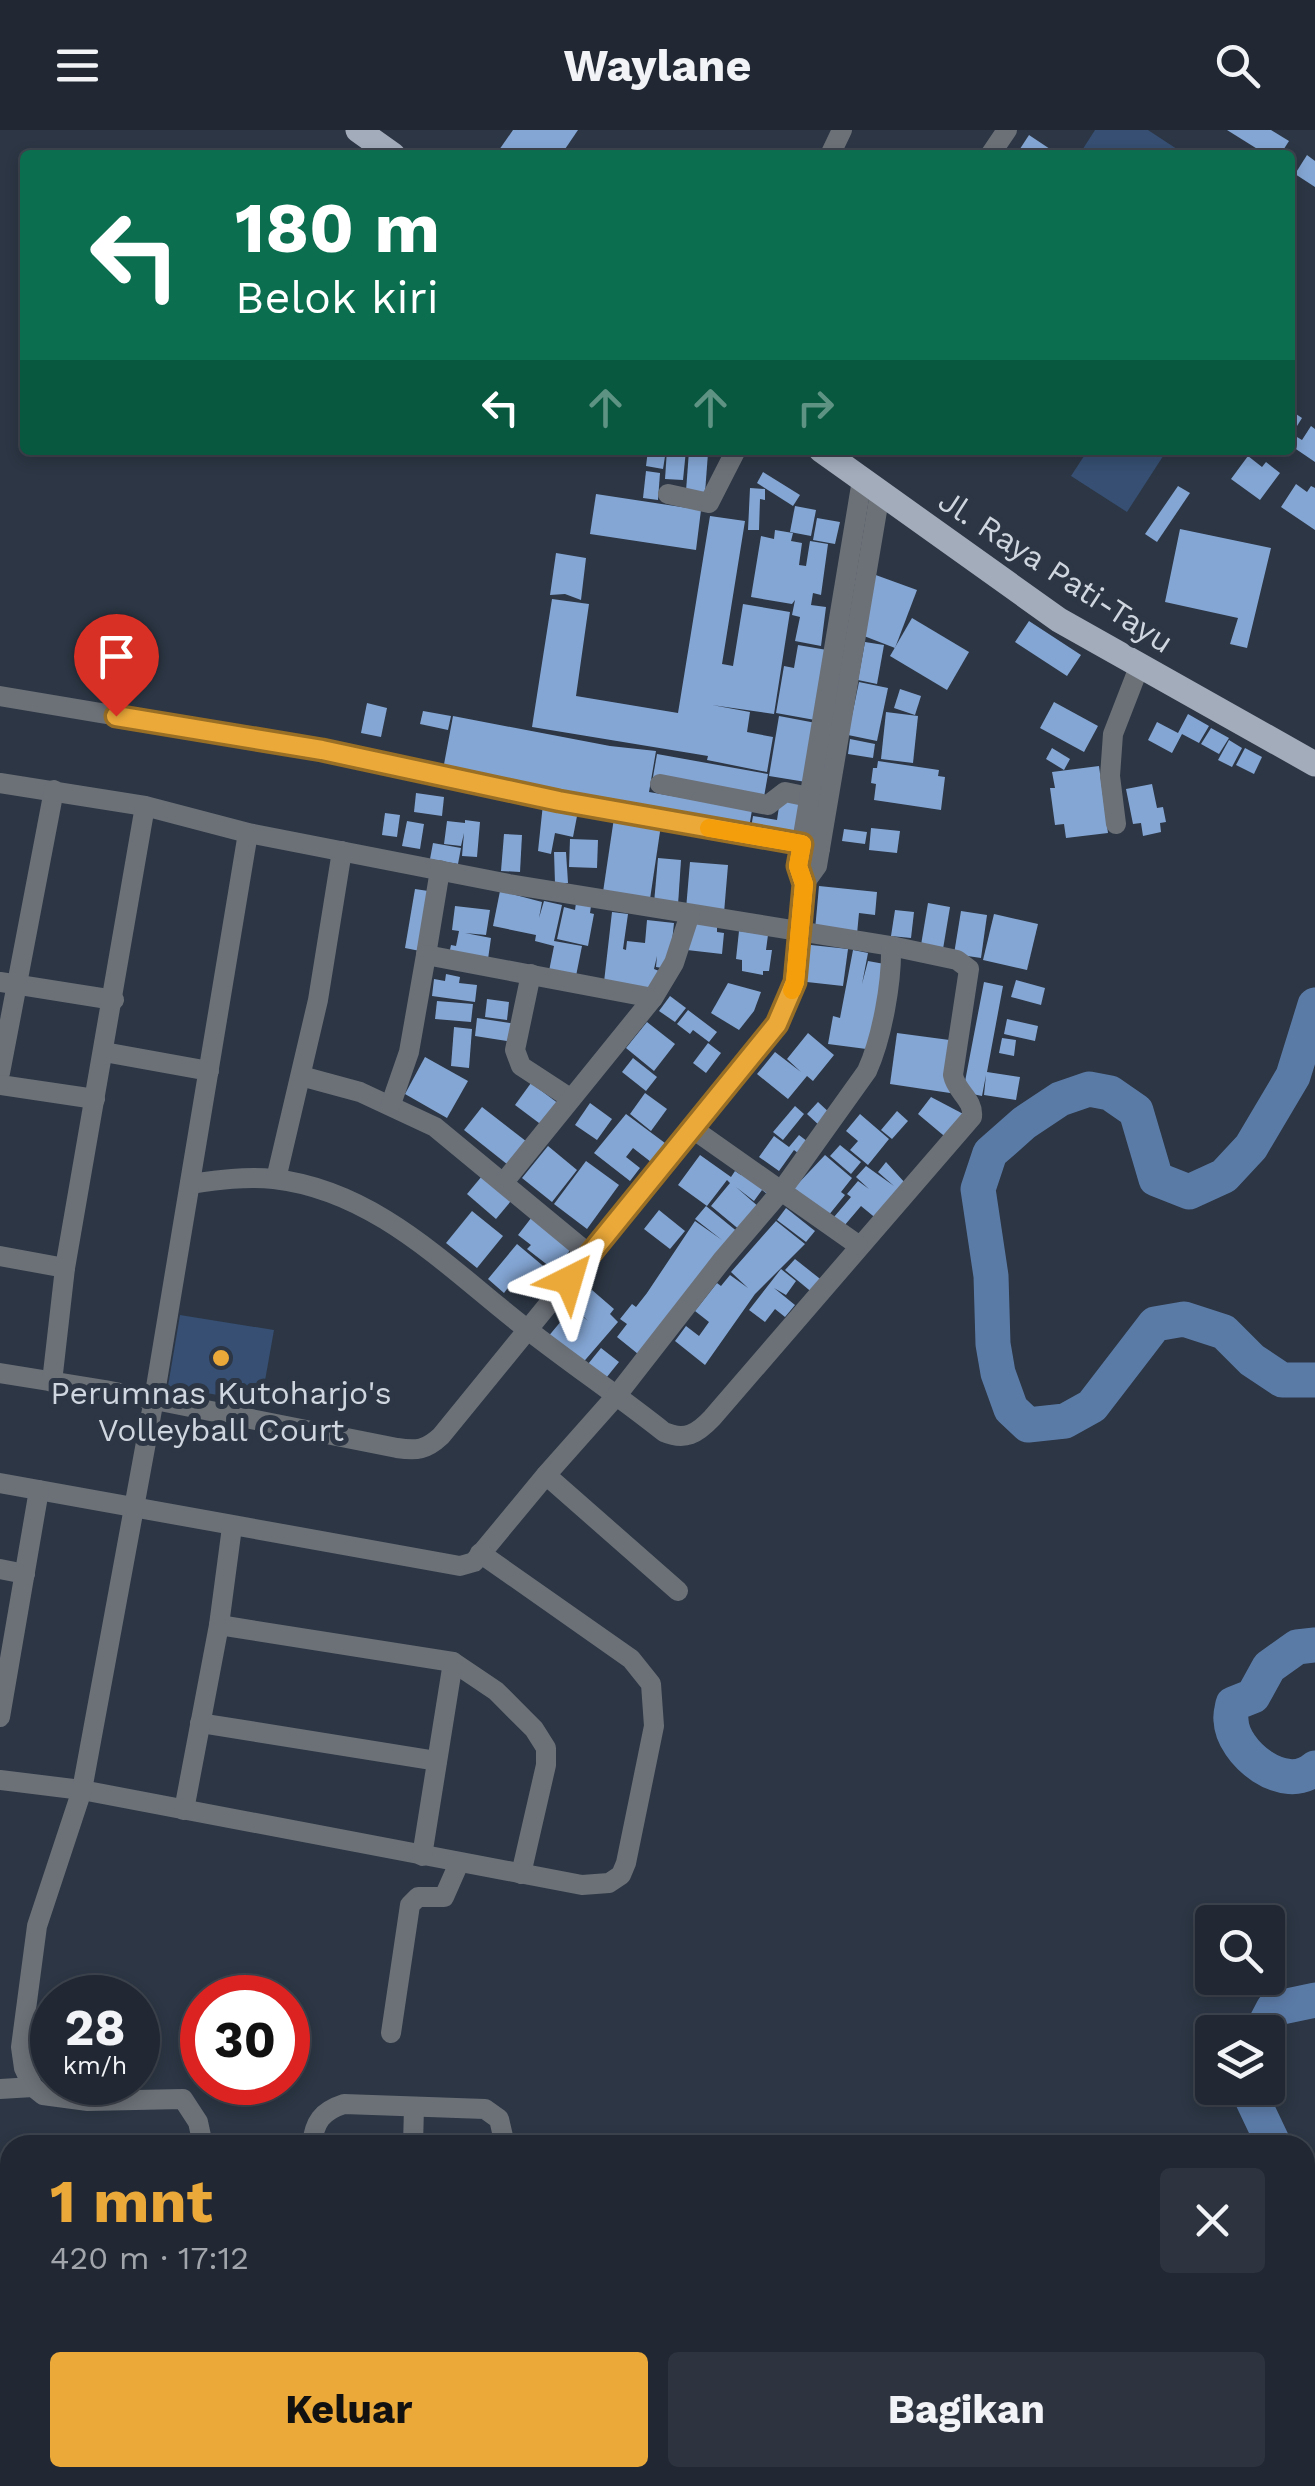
<!DOCTYPE html>
<html lang="id">
<head>
<meta charset="utf-8">
<style>
  body { margin:0; font-family:"Work Sans",sans-serif; background:#2d343f; color:#f1f3f6; height:100vh; display:flex; flex-direction:column; font-size:38px; white-space:nowrap }
  * { box-sizing:border-box; margin:0 }
  p { font-size:32px; color:#a2a6ac }
  .icon { flex:none; width:55px; height:55px; fill:none; stroke:currentColor; stroke-width:2; stroke-linecap:round; stroke-linejoin:round }
  .map { position:relative; flex:1; overflow:hidden }
  .side { position:absolute; left:0px; top:2005px; width:1315px; height:352px; display:flex; flex-direction:column; background:#212833; border-radius:30px 30px 0 0; box-shadow:0 5px 15px #0003,0 0 0 2px #3e444e }
  .side>* { flex:none }
  .hud { position:absolute; left:20px; top:20px; width:1275px; height:305px; border-radius:10px; box-shadow:0 5px 15px #0003,0 0 0 2px #3e444e; background:#0b6e4f; color:#fff; overflow:hidden }
  .fabs { position:absolute; left:1195px; top:1775px; display:grid; gap:20px }
  .fabs a { display:grid; place-items:center; width:90px; height:90px; border-radius:10px; background:#212833; box-shadow:0 5px 15px #0003,0 0 0 2px #3e444e; font-size:50px }
  .speed { position:absolute; left:30px; top:1845px; display:flex; gap:20px; font-size:50px; font-weight:700; text-align:center }
  .speed>* { display:grid; place-content:center; width:130px; height:130px; border-radius:50%; background:#212833; box-shadow:0 5px 15px #0003,0 0 0 2px #3e444e; line-height:1 }
  .speed small { font-size:25px; font-weight:400 }
  .speed .limit { border:15px solid #d22; background:#fff; color:#111 }
  .pin { position:absolute; display:grid; place-items:center; width:85px; height:85px; color:#fff; margin:-102px -42px; border-radius:50% 50% 50% 0; rotate:-45deg; box-shadow:0 0 10px #0007 }
  .pin .icon { rotate:45deg }
  .me { position:absolute; width:110px; margin:-55px; rotate:40deg; stroke-linejoin:round; filter:drop-shadow(0 0 8px #0008) }
  .turn { display:flex; align-items:center; gap:35px; height:210px; padding:0 50px; font-size:45px }
  .turn .icon { width:130px; height:130px; stroke-width:2.5 }
  .turn b { display:block; font-size:70px; line-height:85px }
  .lanes { display:flex; align-items:center; height:95px; padding:0 50px; background:#0003; justify-content:center; gap:50px; direction:ltr }
  .lanes .off { opacity:.35 }
  .round { display:grid; place-items:center; flex:none; width:105px; height:105px; border-radius:10px; background:#2d343f }
  .summary { display:flex; align-items:center; justify-content:space-between; height:170px; padding:0 50px }
  h1 { font-size:60px; font-weight:700; line-height:75px; color:#eba939 }
  .cta { display:flex; gap:20px; margin-top:auto; padding:20px 50px }
  .cta a { flex:1; height:115px; border-radius:10px; background:#eba939; color:#111; font-size:40px; font-weight:700; line-height:115px; text-align:center }
  .cta a+a { background:#2d343f; color:#f1f3f6 }
  header { display:flex; justify-content:space-between; align-items:center; height:130px; padding:0 50px; background:#212833; font-size:45px; font-weight:700 }
  .map>svg:first-child { display:block }
  .green { fill:#364f72 }
  .lines { fill:none; stroke-linecap:round; stroke-linejoin:round }
  .river { stroke:#5b7ba7; stroke-width:35 }
  .building { fill:#84a6d4 }
  .street { stroke:#6c7178; stroke-width:20 }
  .primary { stroke:#a2acbb; stroke-width:25 }
  .route-casing { stroke:#996e25; stroke-width:25 }
  .route { stroke:#eba939; stroke-width:18 }
  .slow { stroke:#f59e0b; stroke-width:18 }
  .poi-dot { fill:#eba939; stroke:#2c3644; stroke-width:4 }
  .labels { text-anchor:middle; stroke-width:10; stroke-linejoin:round; paint-order:stroke }
  .street-label { font-size:32px; fill:#d0d6df; stroke:#2c3644 }
  .poi-label { font-size:32px; fill:#d0d6df; stroke:#2c3644 }
</style>
</head>
<body>
<header><svg class="icon" aria-label="menu" viewBox="0 0 24 24"><path d="M4 6h16M4 12h16M4 18h16"/></svg>Waylane<svg class="icon" aria-label="search" viewBox="0 0 24 24"><circle cx="10" cy="10" r="6"/><path d="M15 15l6 6"/></svg></header>
<div class="map">
<svg width="1315" height="2356" viewBox="0 0 1315 2356">
  <rect width="100%" height="100%" fill="#2c3644"/>
  <g class="green">
    <polygon points="1095,0 1148,0 1186,25 1079,25"/>
    <polygon points="1088,320 1167,320 1127,382 1071,346"/>
    <polygon points="180,1185 274,1200 261,1273 168,1256"/>
  </g>
  <g class="lines">
    <g class="river">
      <polyline points="1315,875 1293,946 1251,1017 1224,1046 1189,1062 1156,1049 1136,981 1110,963 1089,959 1060,969 1024,993 990,1023 978,1059 991,1146 993,1214 998,1243 1011,1279 1028,1295 1065,1291 1092,1276 1155,1194 1184,1189 1224,1202 1252,1230 1282,1250 1315,1250"/>
      <path d="M1315,1515L1297,1517L1269,1537L1253,1566L1233,1574C1232,1579 1230,1585 1231,1590C1232,1623 1285,1665 1315,1638"/>
      <polyline points="1261,1902 1273,1879 1315,1870"/>
      <polyline points="1247,1958 1274,2015"/>
      <polyline points="981,2356 985,2348"/>
    </g>
  </g>
  <g class="building">
    <polygon points="513,0 578,0 561,25 506,25 499,20"/>
    <polygon points="1227,0 1271,0 1289,11 1280,25 1267,25"/>
    <polygon points="1029,5 1059,25 1016,25"/>
    <polygon points="1307,25 1315,31 1315,57 1295,44"/>
    <polygon points="1290,280 1302,288 1292,304 1302,310 1311,296 1315,299 1315,332 1290,315"/>
    <polygon points="648,320 666,320 663,339 646,336"/>
    <polygon points="667,320 686,320 683,350 665,349"/>
    <polygon points="689,321 708,323 705,363 686,361"/>
    <polygon points="1248,326 1262,337 1266,332 1280,343 1260,370 1231,349"/>
    <polygon points="646,341 660,343 658,370 643,368"/>
    <polygon points="763,342 800,365 793,376 757,353"/>
    <polygon points="1296,354 1307,362 1311,356 1315,358 1315,400 1281,377"/>
    <polygon points="1178,356 1190,363 1157,412 1145,404"/>
    <polygon points="750,358 765,359 765,370 760,369 759,400 748,400"/>
    <polygon points="596,364 701,380 696,420 590,404"/>
    <polygon points="795,376 816,380 811,406 790,402"/>
    <polygon points="710,386 745,391 722,534 733,536 743,474 790,482 774,584 712,575 750,582 747,602 773,607 767,642 707,630 708,626 532,597 552,469 589,474 576,566 678,583"/>
    <polygon points="817,388 840,392 835,414 813,410"/>
    <polygon points="1180,399 1271,418 1247,518 1230,514 1238,488 1165,472"/>
    <polygon points="775,400 793,403 791,411 802,413 799,435 806,436 810,411 828,414 821,465 813,463 811,475 826,477 821,516 795,511 800,487 792,485 795,470 792,474 751,467 761,406 774,409"/>
    <polygon points="556,423 586,428 581,470 565,464 550,465"/>
    <polygon points="873,444 917,460 895,518 864,506"/>
    <polygon points="912,488 969,522 947,560 890,526"/>
    <polygon points="1029,491 1081,525 1067,546 1015,512"/>
    <polygon points="865,512 884,515 877,554 858,550"/>
    <polygon points="798,515 827,520 815,590 776,583 784,536 794,538"/>
    <polygon points="859,552 888,558 877,611 848,605"/>
    <polygon points="900,559 921,566 915,585 894,578"/>
    <polygon points="1054,572 1098,596 1084,622 1040,598"/>
    <polygon points="367,573 387,578 381,607 361,603"/>
    <polygon points="423,581 451,586 448,600 420,594"/>
    <polygon points="886,582 918,586 913,633 881,629"/>
    <polygon points="1188,584 1209,596 1199,613 1182,604 1172,623 1148,610 1157,592 1178,603"/>
    <polygon points="453,586 610,616 656,621 649,662 752,680 748,704 442,645"/>
    <polygon points="779,586 816,593 806,652 769,646"/>
    <polygon points="1211,598 1229,608 1219,624 1201,614"/>
    <polygon points="850,609 875,614 873,628 848,624"/>
    <polygon points="1229,610 1242,618 1232,637 1218,630"/>
    <polygon points="1052,618 1070,629 1064,640 1046,629"/>
    <polygon points="1245,618 1262,627 1254,644 1236,635"/>
    <polygon points="657,624 768,644 764,667 653,647"/>
    <polygon points="878,631 939,640 938,646 945,647 941,680 874,670 876,654 871,653 873,638 877,638"/>
    <polygon points="1099,636 1108,703 1066,708 1064,694 1055,695 1050,658 1055,658 1052,642"/>
    <polygon points="1152,654 1157,678 1163,677 1166,692 1160,693 1161,702 1143,706 1141,693 1133,694 1126,659"/>
    <polygon points="416,663 444,667 442,686 414,682"/>
    <polygon points="780,670 800,674 794,711 750,704 753,686 777,690"/>
    <polygon points="543,674 578,681 573,707 555,703 551,724 538,721"/>
    <polygon points="385,683 400,685 397,707 382,705"/>
    <polygon points="614,688 661,695 650,769 603,762"/>
    <polygon points="465,690 480,692 477,727 462,726 464,703 461,716 444,714 447,691 465,693"/>
    <polygon points="407,691 424,694 420,719 402,716"/>
    <polygon points="871,698 900,701 897,723 869,720"/>
    <polygon points="844,699 867,702 865,714 842,711"/>
    <polygon points="504,704 522,705 520,742 501,741"/>
    <polygon points="570,709 598,710 597,738 569,737"/>
    <polygon points="433,713 461,718 458,734 430,729"/>
    <polygon points="554,722 566,722 568,753 555,754"/>
    <polygon points="658,728 681,730 678,775 654,773"/>
    <polygon points="690,732 728,735 724,783 686,779"/>
    <polygon points="819,756 877,762 875,785 859,783 857,804 815,800"/>
    <polygon points="415,759 435,762 425,822 405,818"/>
    <polygon points="500,761 542,772 539,788 544,771 562,775 554,811 582,816 575,851 548,846 554,816 535,811 536,805 493,796"/>
    <polygon points="576,773 591,776 590,783 594,784 588,816 557,809 564,777 575,780"/>
    <polygon points="928,773 950,777 943,819 921,815"/>
    <polygon points="455,776 490,780 486,805 465,803 491,808 487,836 448,829 451,815 456,816 459,801 452,800"/>
    <polygon points="895,780 914,782 911,808 891,806"/>
    <polygon points="961,781 987,785 981,828 954,824"/>
    <polygon points="612,782 628,784 623,819 626,820 627,811 645,813 647,790 674,793 669,839 656,837 657,826 654,839 659,841 651,860 604,852"/>
    <polygon points="994,784 1038,794 1027,840 983,830"/>
    <polygon points="690,791 717,794 717,802 724,803 722,824 687,820"/>
    <polygon points="739,801 768,805 766,820 772,820 769,841 763,841 763,845 742,841 742,830 736,829"/>
    <polygon points="802,814 848,819 843,856 798,851"/>
    <polygon points="853,820 868,823 862,854 868,831 890,835 874,920 828,914 833,886 840,888"/>
    <polygon points="446,844 460,847 459,853 477,855 475,872 432,866 434,849 445,851"/>
    <polygon points="1016,850 1045,858 1041,875 1011,867"/>
    <polygon points="984,852 1003,856 987,942 1020,947 1016,970 984,965 986,945 982,966 963,962"/>
    <polygon points="728,853 761,862 754,881 739,900 711,883"/>
    <polygon points="670,866 686,878 675,892 659,881"/>
    <polygon points="487,869 509,872 507,890 485,887"/>
    <polygon points="437,871 473,874 471,892 435,889"/>
    <polygon points="688,880 717,902 709,912 693,900 690,904 677,894"/>
    <polygon points="477,888 517,894 514,912 475,906"/>
    <polygon points="1007,889 1038,896 1035,911 1004,904"/>
    <polygon points="647,892 675,914 654,941 626,918"/>
    <polygon points="454,897 472,899 469,938 451,936"/>
    <polygon points="808,903 834,925 813,951 807,946 788,969 757,944 775,922 801,942 787,929"/>
    <polygon points="897,903 957,911 950,963 890,954"/>
    <polygon points="1002,908 1016,910 1014,926 999,923"/>
    <polygon points="708,913 721,923 706,943 693,933"/>
    <polygon points="425,927 468,951 447,988 405,964"/>
    <polygon points="633,928 657,947 646,961 622,942"/>
    <polygon points="531,953 559,974 543,996 515,975"/>
    <polygon points="645,963 667,979 651,1001 630,984"/>
    <polygon points="931,967 969,987 949,1010 918,984"/>
    <polygon points="818,972 832,985 821,997 807,984"/>
    <polygon points="590,973 612,989 597,1010 575,995"/>
    <polygon points="795,976 804,984 783,1010 773,1002"/>
    <polygon points="482,977 531,1015 513,1039 464,1000"/>
    <polygon points="897,981 908,991 892,1009 881,1000"/>
    <polygon points="626,984 665,1013 651,1032 633,1018 626,1027 640,1038 630,1051 594,1023"/>
    <polygon points="860,984 889,1009 868,1035 850,1020 858,1011 846,1001"/>
    <polygon points="799,1005 812,1015 803,1027 794,1020 779,1041 759,1027 774,1006 789,1017"/>
    <polygon points="840,1015 861,1032 851,1044 830,1026"/>
    <polygon points="548,1016 577,1040 552,1072 522,1048"/>
    <polygon points="700,1025 731,1047 735,1041 741,1045 747,1036 771,1067 762,1060 754,1071 736,1057 760,1078 741,1101 711,1076 730,1053 727,1050 707,1076 678,1055"/>
    <polygon points="825,1025 852,1048 841,1062 845,1065 828,1086 794,1058"/>
    <polygon points="586,1031 619,1055 587,1099 554,1074"/>
    <polygon points="886,1032 906,1054 878,1090 861,1076 844,1096 834,1087 851,1067 847,1064 858,1051 869,1059 856,1047 866,1036 894,1056 878,1042"/>
    <polygon points="487,1040 516,1065 496,1089 467,1064"/>
    <polygon points="706,1076 739,1103 643,1228 617,1207 627,1194 620,1189 632,1174 636,1177 647,1163 695,1091 722,1110 695,1089"/>
    <polygon points="786,1078 815,1101 806,1112 777,1090"/>
    <polygon points="659,1080 685,1101 670,1119 644,1099"/>
    <polygon points="472,1081 503,1106 477,1138 446,1113"/>
    <polygon points="535,1083 575,1114 554,1140 527,1119 531,1115 518,1105"/>
    <polygon points="776,1091 805,1114 755,1164 705,1235 675,1211 686,1196 699,1206 709,1192 695,1181 717,1153 721,1156 730,1145 748,1158 731,1142"/>
    <polygon points="517,1114 548,1140 528,1164 513,1151 504,1163 488,1149"/>
    <polygon points="795,1129 824,1152 814,1164 785,1140"/>
    <polygon points="781,1139 796,1151 786,1165 774,1158 795,1175 785,1187 775,1179 765,1192 749,1180"/>
    <polygon points="592,1160 614,1179 610,1184 618,1192 580,1236 547,1208 572,1178 588,1191 576,1179"/>
    <polygon points="601,1218 619,1232 602,1253 584,1239"/>
  </g>
  <g class="lines">
    <g class="street">
      <polyline points="830,25 842,0"/>
      <polyline points="990,25 1007,0"/>
      <polyline points="668,364 709,373 736,320"/>
      <polyline points="0,566 321,620 559,671 820,719"/>
      <path d="M0,653L145,676L248,703L509,754L891,816L957,830L969,839L953,945C956,962 974,969 972,987L712,1288C697,1304 685,1311 664,1302C620,1267 573,1235 528,1200C450,1140 378,1061 274,1049C246,1046 218,1050 190,1054"/>
      <polyline points="660,654 768,675 785,662 809,667"/>
      <polyline points="1116,694 1110,646 1113,604 1139,537"/>
      <polyline points="804,754 817,736 880,363"/>
      <polyline points="426,825 440,740"/>
      <polyline points="531,844 515,920 521,936 570,968"/>
      <polyline points="0,852 114,870"/>
      <polyline points="104,922 209,941"/>
      <polyline points="0,943 54,660"/>
      <polyline points="301,946 360,962 435,997 590,1125"/>
      <polyline points="0,955 95,969"/>
      <polyline points="391,974 409,922 426,825 653,868 674,833 690,784"/>
      <polyline points="693,999 858,1115"/>
      <polyline points="276,1049 318,870 342,721"/>
      <polyline points="504,1052 653,868"/>
      <polyline points="0,1126 65,1138"/>
      <path d="M0,1243L105,1260L397,1318C417,1321 426,1320 441,1306L777,894L795,852L804,754L798,736L862,350"/>
      <polyline points="52,1252 65,1138 145,676"/>
      <polyline points="546,1345 678,1461"/>
      <path d="M0,1353L460,1436L474,1432L546,1345L617,1265L723,1129L782,1060L867,941C882,908 892,852 891,816"/>
      <polyline points="0,1439 25,1444"/>
      <polyline points="219,1495 453,1532 496,1561 534,1599 546,1618 546,1635 521,1744"/>
      <polyline points="0,1587 39,1360"/>
      <polyline points="200,1593 437,1631"/>
      <polyline points="0,1650 82,1660 582,1755 609,1753 621,1745 626,1733 654,1596 651,1554 631,1529 480,1423"/>
      <polyline points="184,1680 219,1495 232,1397"/>
      <polyline points="422,1726 453,1532"/>
      <polyline points="391,1903 410,1775 418,1767 444,1767 459,1733"/>
      <polyline points="0,1959 33,1957"/>
      <polyline points="203,2015 198,1992 183,1969 88,1971 43,1965 33,1957 24,1938 21,1917 37,1796 82,1660 154,1269 248,703"/>
      <path d="M312,2015C314,1992 322,1981 344,1974L485,1979L499,1989L505,2015"/>
      <polyline points="413,2015 414,1977"/>
      <polyline points="0,2099 10,2099"/>
      <polyline points="0,2213 10,2213"/>
      <polyline points="0,2325 10,2325"/>
      <polyline points="76,2348 76,2356"/>
      <polyline points="190,2356 190,2348"/>
      <polyline points="293,2356 293,2348"/>
      <polyline points="401,2356 401,2348"/>
      <polyline points="492,2356 493,2348"/>
    </g>
    <g class="primary">
      <polyline points="358,0 393,25"/>
      <polyline points="821,320 1059,490 1315,634"/>
    </g>
  </g>
  <g class="lines">
    <g class="route-casing">
      <polyline id="route" points="116,586 322,620 559,671 802,714 798,736 804,754 795,852 777,894 569,1150"/>
    </g>
    <use href="#route" class="route"/>
    <polyline class="slow" points="709,698 802,714 798,736 804,754 795,852 792,860"/>
  </g>
  <circle class="poi-dot" cx="221" cy="1228" r="10"/>
  <g class="labels">
    <g class="street-label">
      <text transform="translate(1056 441) rotate(33)" y="11">Jl. Raya Pati-Tayu</text>
    </g>
    <g class="poi-label">
      <text x="221" y="1274">Perumnas Kutoharjo's<tspan x="221" dy="37">Volleyball Court</tspan></text>
    </g>
  </g>
</svg>
<div class="fabs">
<a><svg class="icon" aria-label="search" viewBox="0 0 24 24"><circle cx="10" cy="10" r="6"/><path d="M15 15l6 6"/></svg></a>
<a><svg class="icon" aria-label="layers" viewBox="0 0 24 24"><path d="M12 4l9 5-9 5-9-5zM3 14l9 5 9-5"/></svg></a>
</div>
<div class="speed"><div>28<small>km/h</small></div><div class="limit">30</div></div>
<div class="pin" style="left:116px;top:586px;background:#d93025"><svg class="icon" aria-label="arrive" viewBox="0 0 24 24"><path d="M6 21V4h12l-3 4 3 4H6"/></svg></div>
<svg class="me" style="left:569px;top:1150px" viewBox="-20 -20 40 40"><path d="M0-17L14 15 0 8-14 15z" fill="#eba939" stroke="#fff" stroke-width="4"/></svg>
<div class="hud">
<div class="turn"><svg class="icon" aria-label="left" viewBox="0 0 24 24"><path d="M17 20v-9H6M10 6l-5 5 5 5"/></svg><div><b>180 m</b>Belok kiri</div></div>
<div class="lanes"><svg class="icon" aria-label="left" viewBox="0 0 24 24"><path d="M17 20v-9H6M10 6l-5 5 5 5"/></svg><svg class="icon off" aria-label="ahead" viewBox="0 0 24 24"><path d="M12 20V5M6 11l6-6 6 6"/></svg><svg class="icon off" aria-label="ahead" viewBox="0 0 24 24"><path d="M12 20V5M6 11l6-6 6 6"/></svg><svg class="icon off" aria-label="right" viewBox="0 0 24 24"><path d="M7 20v-9h11M14 6l5 5-5 5"/></svg></div>
</div>
<section class="side">
<div class="summary"><div><h1>1 mnt</h1><p>420 m · 17:12</p></div><a class="round"><svg class="icon" aria-label="close" viewBox="0 0 24 24"><path d="M6 6l12 12M18 6L6 18"/></svg></a></div>
<div class="cta"><a>Keluar</a><a>Bagikan</a></div>
</section>
</div>
</body>
</html>
